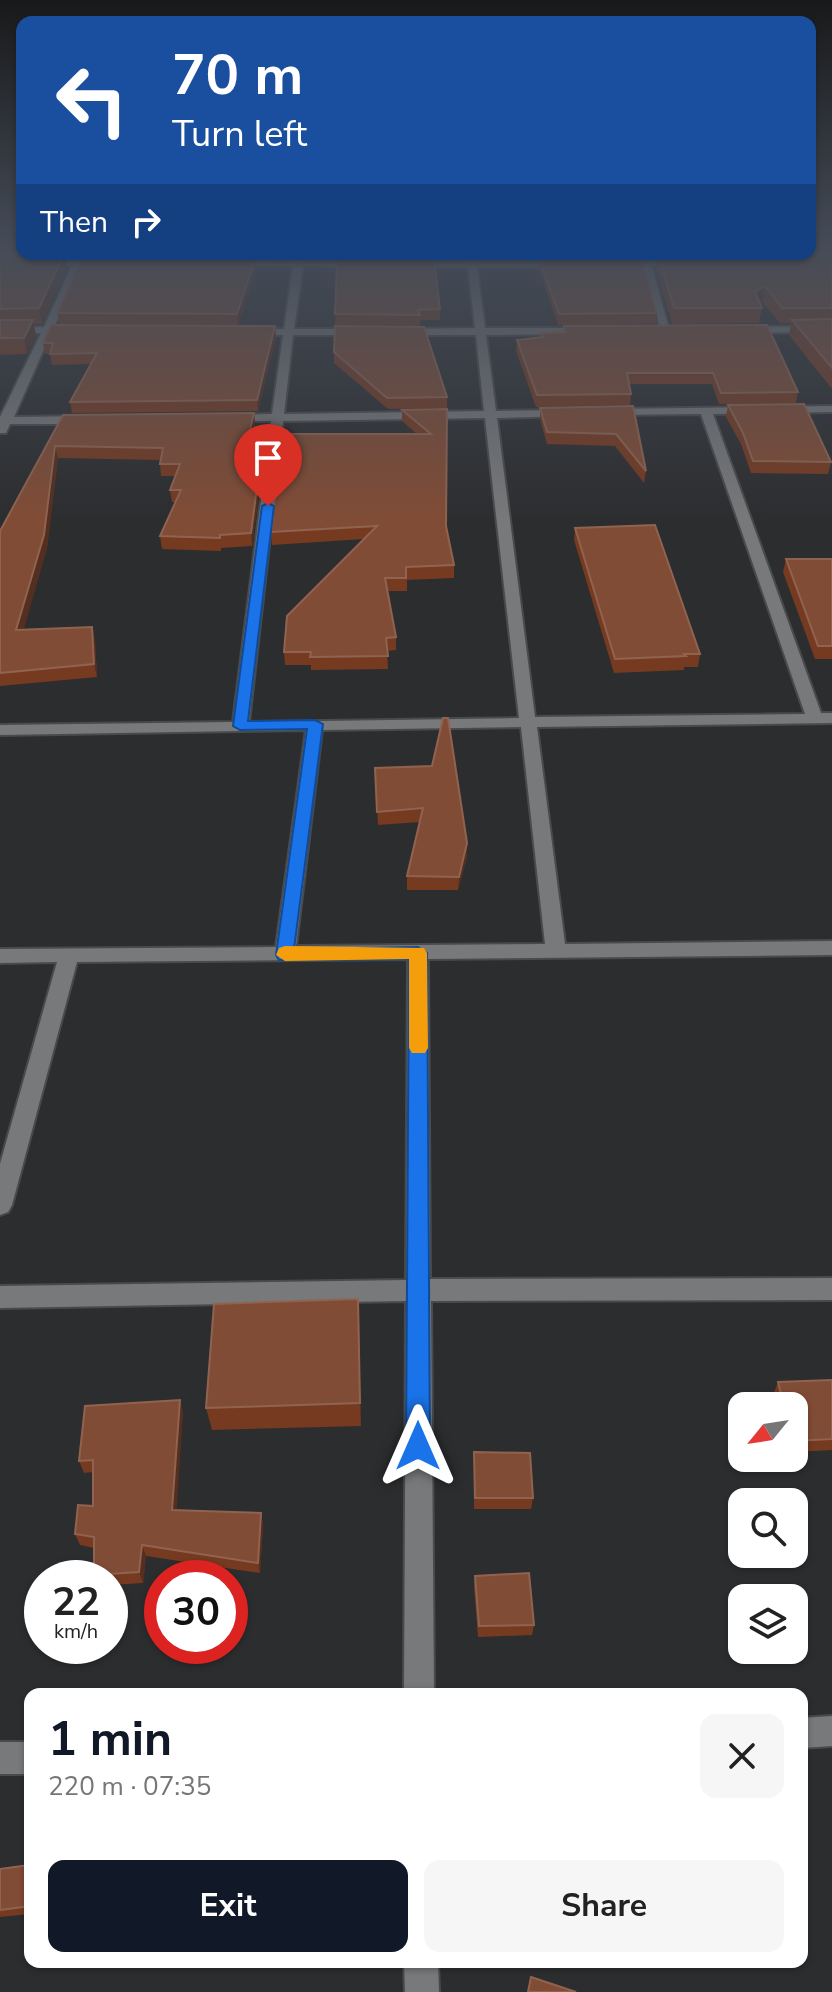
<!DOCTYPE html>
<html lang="en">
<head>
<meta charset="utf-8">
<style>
  body { margin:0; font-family:"Nunito Sans",sans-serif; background:#f6f6f6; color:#222; height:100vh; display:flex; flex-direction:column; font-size:30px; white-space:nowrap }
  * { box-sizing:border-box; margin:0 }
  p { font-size:26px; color:#767676 }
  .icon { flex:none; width:44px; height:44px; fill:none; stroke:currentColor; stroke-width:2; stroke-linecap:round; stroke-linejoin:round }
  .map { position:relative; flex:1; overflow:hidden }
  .side { position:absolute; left:24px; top:1688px; width:784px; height:280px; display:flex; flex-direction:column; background:#fff; border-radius:16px; box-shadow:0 2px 6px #0004 }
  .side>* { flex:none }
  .guide { position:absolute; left:16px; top:16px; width:800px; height:244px; border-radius:16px; box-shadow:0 2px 6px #0004; background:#1a4fa0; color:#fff; overflow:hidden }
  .needle { width:52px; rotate:240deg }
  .buttons { position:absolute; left:728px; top:1392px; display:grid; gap:16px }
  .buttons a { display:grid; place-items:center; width:80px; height:80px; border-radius:16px; background:#fff; box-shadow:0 2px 6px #0004; font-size:40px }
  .speed { position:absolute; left:24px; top:1560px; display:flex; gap:16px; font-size:40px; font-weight:700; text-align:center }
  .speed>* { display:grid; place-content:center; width:104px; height:104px; border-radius:50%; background:#fff; box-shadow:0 2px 6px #0004; line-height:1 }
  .speed small { font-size:20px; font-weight:400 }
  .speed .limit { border:12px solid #d22; background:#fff; color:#111 }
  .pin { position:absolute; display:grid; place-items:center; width:68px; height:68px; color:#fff; margin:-82px -34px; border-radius:50% 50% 50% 0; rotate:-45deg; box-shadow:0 0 8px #0007 }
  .pin .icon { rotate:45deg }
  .me { position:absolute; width:88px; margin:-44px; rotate:0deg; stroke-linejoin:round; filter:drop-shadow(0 0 6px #0008) }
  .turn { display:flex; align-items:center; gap:28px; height:168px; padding:0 24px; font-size:36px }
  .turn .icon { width:104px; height:104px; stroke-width:2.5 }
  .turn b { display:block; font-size:56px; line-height:68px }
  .then { display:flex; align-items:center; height:76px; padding:0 24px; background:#0003; gap:16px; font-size:30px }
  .round { display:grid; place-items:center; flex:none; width:84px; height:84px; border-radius:16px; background:#f6f6f6 }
  .headline { display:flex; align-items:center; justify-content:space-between; height:136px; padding:0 24px }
  h1 { font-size:48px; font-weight:700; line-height:60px; color:#111827 }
  .button { display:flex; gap:16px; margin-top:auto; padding:16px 24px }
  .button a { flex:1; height:92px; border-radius:16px; background:#111827; color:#fff; font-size:32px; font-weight:700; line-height:92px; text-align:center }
  .button a+a { background:#f6f6f6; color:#222 }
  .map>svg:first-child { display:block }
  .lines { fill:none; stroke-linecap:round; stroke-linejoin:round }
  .minor-casing { stroke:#494a4b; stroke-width:4 }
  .minor { fill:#78797a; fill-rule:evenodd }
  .wall { fill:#763a20 }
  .shaded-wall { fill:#542e1e }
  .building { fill:#814c35; stroke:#906350; stroke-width:2 }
  .route { fill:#1a73e8; stroke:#114b97; stroke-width:2 }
  .slow { fill:#f59e0b }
</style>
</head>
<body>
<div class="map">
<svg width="832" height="1992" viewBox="0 0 832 1992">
  <rect width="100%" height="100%" fill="#2c2d2f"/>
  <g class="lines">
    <g class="minor-casing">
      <g id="minor">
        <polygon points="77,254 87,254 84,259 113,262 82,265 54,327 76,327 81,330 76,333 51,333 14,417 88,416 94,420 88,424 10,424 6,433 0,433 0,417 41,333 0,333 0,327 44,327 72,265 0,265 0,259 75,259"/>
        <path d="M295,254H305L304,261H364L369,264L364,267L303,266L294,329H360L365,332L360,335H293L284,414L484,411L476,335H400L395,332L400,329L475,328L468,267H408L403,264L408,261H467L466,254H476L477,261H564L569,264L564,267H477L485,328H588L593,331L588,334L486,335L496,411L568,410L574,413L568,416L497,418L535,717L805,714L701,414L608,415L602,412L608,409L832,406V412L713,414L821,713H832V723L537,727L565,944L832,941V955L428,959L430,1279L832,1278V1300L431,1301L434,1694H404L406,1301L0,1308V1286L406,1280L408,959L77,962L12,1205L8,1212L0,1215V1164L57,962L0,963V949L276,947L306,730L0,735V725L233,722L271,421H228L222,418L228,415L272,414L283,335H248L243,332L248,329H284L293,266H228L223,263L228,260L294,261ZM485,418L519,718L249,722L283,421ZM521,727L545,944L296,946L322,730Z"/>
        <polygon points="639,254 649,254 651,261 684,260 689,263 652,266 670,333 661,331 643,266 616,267 611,264 641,261"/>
        <polygon points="832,326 832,332 744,333 739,330 744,327"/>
        <polygon points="832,1716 832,1746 802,1748 802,1718"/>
        <rect x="0" y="1742" width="30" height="32"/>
        <polygon points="404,1962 438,1962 439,1992 405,1992"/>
      </g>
    </g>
    <use href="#minor" class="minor"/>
  </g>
  <g class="wall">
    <polygon points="0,243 22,243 22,254 75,254 73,256 65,256 67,268 42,324 34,324 36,336 27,354 0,355"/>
    <polygon points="810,243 832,243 832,389 789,335 791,323 780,323 762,302 760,303 762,308 759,323 672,324 656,270 657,258 653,258 652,254 810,254"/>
    <polygon points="89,254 293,254 292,256 260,257 89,256"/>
    <polygon points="307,254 432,254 432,258 337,257 337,255 308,255"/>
    <polygon points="479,254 638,254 637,258 535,258"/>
    <polygon points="337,259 440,309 440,320 420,320 420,326 335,325"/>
    <polygon points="539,259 657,313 656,324 558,325 539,269"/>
    <polygon points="256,269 238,325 59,324 57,313"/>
    <polygon points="564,326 798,392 796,403 719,404 712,384 629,384 631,394 630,405 536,407 516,351 517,340 541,337 541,333 563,332"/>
    <polygon points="276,337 258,411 72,413 70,402 91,364 52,365 50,354 45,354 43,343"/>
    <polygon points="334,352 447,397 447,408 388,409 334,363"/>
    <polygon points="728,405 831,462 828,474 751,473 741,444 726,417"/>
    <polygon points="633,406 646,471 644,483 615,446 547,444 540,419 540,408"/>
    <polygon points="447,409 446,526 454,565 454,578 407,580 407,591 387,591 396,637 396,650 387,651 388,669 311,670 311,665 285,665 284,652 364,539 272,545 271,532 417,434 402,421 402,410"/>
    <polygon points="254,413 255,424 252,434 264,434 265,446 252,546 221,548 221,551 162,549 160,536 176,502 172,502 170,490 175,476 161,476 160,464 160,460 58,458 47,548 23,629 92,627 95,640 97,677 0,686 0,531 63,415"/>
    <polygon points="575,528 700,654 698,667 684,667 684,670 614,673 574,540"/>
    <polygon points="786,559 832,559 832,659 815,659 783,572"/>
    <polygon points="432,766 467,857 458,890 407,890 407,876 420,822 378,825 375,768"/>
    <polygon points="359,1323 361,1426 212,1430 206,1408"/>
    <polygon points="832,1380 832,1450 794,1452 794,1406 776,1406 773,1395 778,1382"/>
    <polygon points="183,1412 176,1510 261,1513 263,1525 260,1573 146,1556 143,1583 110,1585 110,1578 96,1578 94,1575 94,1548 80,1545 75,1534 93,1506 93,1472 84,1473 79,1461"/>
    <polygon points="474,1452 533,1498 531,1509 474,1509"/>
    <polygon points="475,1576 534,1625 532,1635 478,1637 474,1587"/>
    <polygon points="30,1865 30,1914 0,1917 0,1869"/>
  </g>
  <g class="shaded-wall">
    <polygon points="65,254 67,268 42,324 39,308"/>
    <polygon points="255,259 256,269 238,325 237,314"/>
    <polygon points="765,286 762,302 752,308 755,292"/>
    <polygon points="33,320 36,336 27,354 24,338"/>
    <polygon points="275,326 276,337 258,411 257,400"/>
    <polygon points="254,413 255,424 250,446 249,434"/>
    <polygon points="264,434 265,446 252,546 251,533"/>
    <polygon points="55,446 58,458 47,548 20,643 16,630"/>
    <polygon points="92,627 95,640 97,677 94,664"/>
    <polygon points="467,843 467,857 458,890 459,877"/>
    <polygon points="358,1299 359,1323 361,1426 360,1403"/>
    <polygon points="180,1400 183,1412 176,1521 172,1510"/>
    <polygon points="261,1513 263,1525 260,1573 258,1563"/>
    <polygon points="142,1545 146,1556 143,1583 139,1572"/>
  </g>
  <g class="building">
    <polygon points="832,251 832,308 782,308 765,286 755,292 762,308 674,308 658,255 810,254 810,252"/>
    <polygon points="0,253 64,254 39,308 0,309"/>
    <polygon points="82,258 255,259 237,314 57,313"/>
    <polygon points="337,259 434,259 440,309 418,310 420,315 335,314"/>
    <polygon points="539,259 642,260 657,313 559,314"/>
    <polygon points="832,319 832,368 792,320"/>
    <polygon points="0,320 33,320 24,338 0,338"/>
    <polygon points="51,325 275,326 257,400 70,402 97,353 50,354 53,343 43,343"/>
    <polygon points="767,325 798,392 721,393 713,373 627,373 631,394 537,395 517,340 543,337 541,333 565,332 564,326"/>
    <polygon points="335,326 424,327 447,397 387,398 334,352"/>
    <polygon points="804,404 831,462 753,461 743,433 728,405"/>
    <polygon points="633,406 646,471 616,434 547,432 540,408"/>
    <polygon points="447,409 446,526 454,565 406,567 406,578 385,578 396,637 386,638 388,656 310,657 311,652 284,652 287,616 377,526 271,532 282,434 431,434 402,410"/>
    <polygon points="254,413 249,434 264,434 251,533 220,535 220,538 160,536 181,490 170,490 180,464 160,464 163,448 55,446 44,535 16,630 92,627 94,664 0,673 0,531 63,415"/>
    <polygon points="655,525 700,654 684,654 686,656 615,659 575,528"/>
    <polygon points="786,559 832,559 832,646 818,646"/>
    <polygon points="443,718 448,718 467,843 459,877 407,876 423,808 377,812 375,768 432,766"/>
    <polygon points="358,1299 360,1403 206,1408 214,1304"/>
    <polygon points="832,1380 832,1439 794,1441 794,1406 784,1406 778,1382"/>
    <polygon points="180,1400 172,1510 261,1513 258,1563 142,1545 139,1572 94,1575 94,1537 75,1534 78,1505 93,1506 93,1460 79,1461 85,1406"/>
    <polygon points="474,1452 530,1453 533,1498 475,1498"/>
    <polygon points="529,1573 534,1625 479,1626 475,1576"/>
    <polygon points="30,1865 30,1906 0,1910 0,1869"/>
    <polygon points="531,1977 576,1992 528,1992"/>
  </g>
  <linearGradient id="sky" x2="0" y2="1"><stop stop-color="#18191a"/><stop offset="0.47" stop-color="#454c58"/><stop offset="1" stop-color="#454c58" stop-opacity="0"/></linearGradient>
  <rect width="832" height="522" fill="url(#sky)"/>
  <polygon class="route" points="268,503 274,506 248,721 315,720 323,724 294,949 418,947 427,953 430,1446 427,1454 418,1457 410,1454 406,1446 409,959 279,960 276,955 307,729 240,730 233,726 262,506"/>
  <polygon class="slow" points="285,946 424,948 427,953 428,1048 425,1053 412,1053 409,1048 409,959 285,961 276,955 279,948"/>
</svg>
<div class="buttons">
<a><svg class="needle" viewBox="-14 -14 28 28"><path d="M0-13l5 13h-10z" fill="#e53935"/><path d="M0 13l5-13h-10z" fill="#767676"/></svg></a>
<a><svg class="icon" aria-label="search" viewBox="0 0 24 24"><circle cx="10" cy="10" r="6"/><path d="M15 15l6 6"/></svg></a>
<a><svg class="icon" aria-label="layers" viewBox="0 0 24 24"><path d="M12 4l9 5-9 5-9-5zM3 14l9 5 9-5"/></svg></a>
</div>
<div class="speed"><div>22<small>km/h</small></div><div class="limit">30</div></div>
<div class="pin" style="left:268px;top:506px;background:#d93025"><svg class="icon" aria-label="arrive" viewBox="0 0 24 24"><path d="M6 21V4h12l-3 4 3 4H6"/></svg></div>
<svg class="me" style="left:418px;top:1446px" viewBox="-20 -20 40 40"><path d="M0-17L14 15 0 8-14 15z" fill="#1a73e8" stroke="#fff" stroke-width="4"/></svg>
<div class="guide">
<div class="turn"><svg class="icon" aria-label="left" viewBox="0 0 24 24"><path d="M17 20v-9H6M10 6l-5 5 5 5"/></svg><div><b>70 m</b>Turn left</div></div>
<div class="then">Then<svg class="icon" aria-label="right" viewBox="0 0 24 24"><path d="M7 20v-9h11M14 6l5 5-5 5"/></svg></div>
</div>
<section class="side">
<div class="headline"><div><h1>1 min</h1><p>220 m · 07:35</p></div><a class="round"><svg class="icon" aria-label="close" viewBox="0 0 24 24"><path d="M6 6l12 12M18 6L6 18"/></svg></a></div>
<div class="button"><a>Exit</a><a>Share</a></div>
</section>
</div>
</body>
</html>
